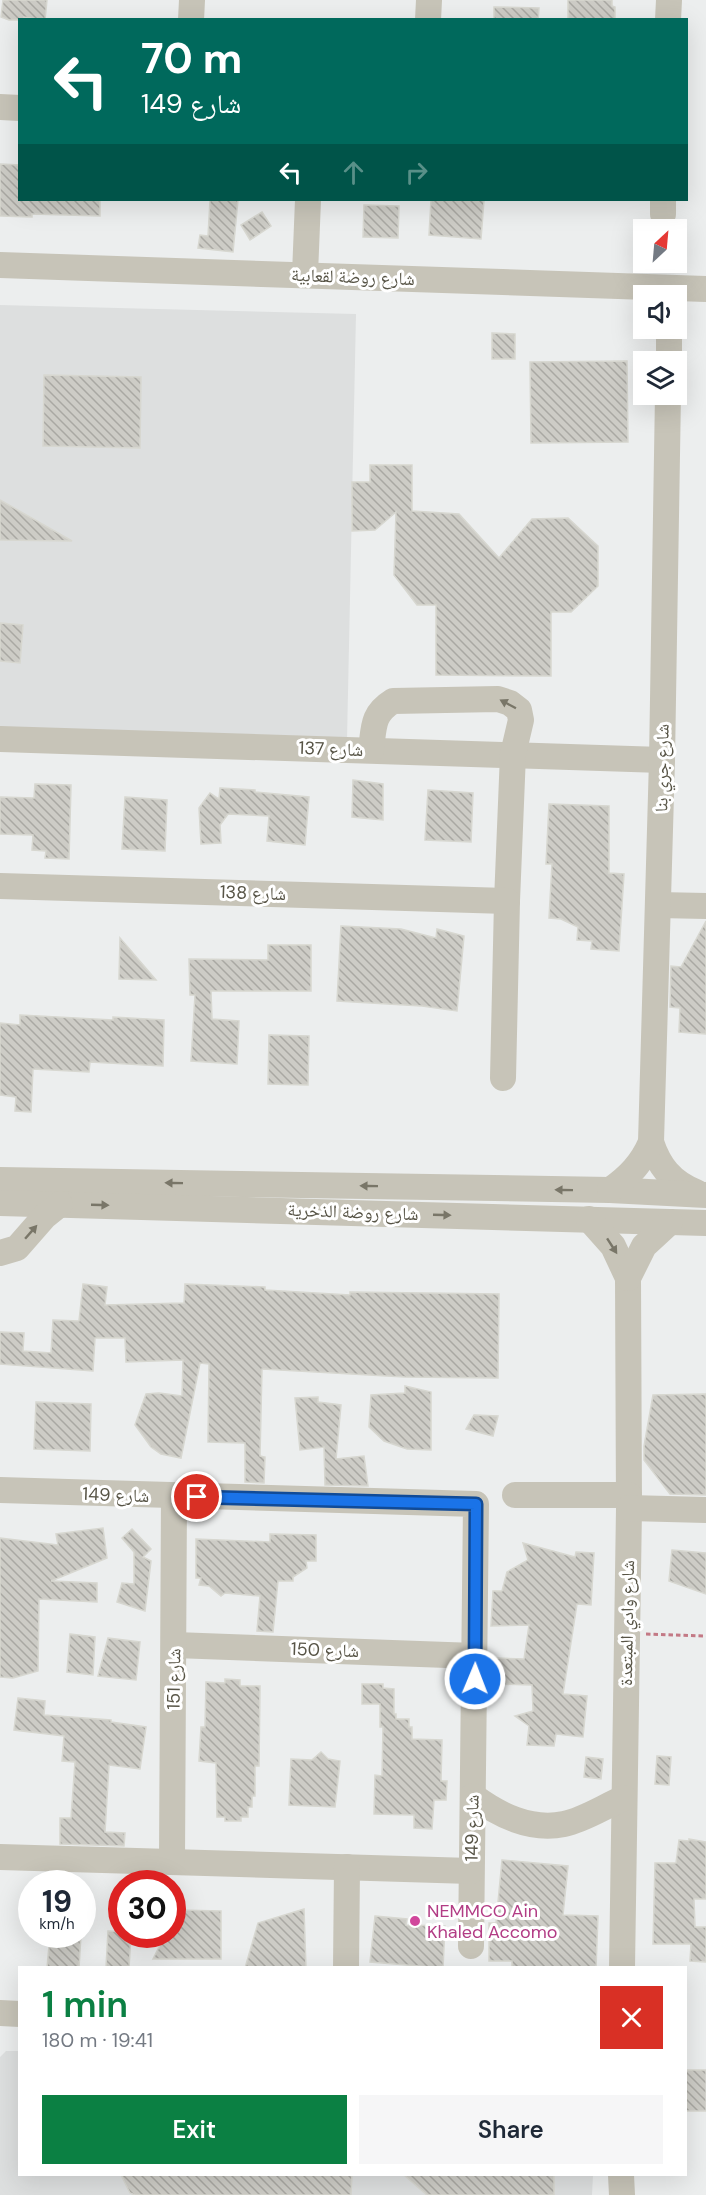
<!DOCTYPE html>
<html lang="en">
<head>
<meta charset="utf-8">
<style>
  body { margin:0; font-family:"DM Sans","Noto Naskh Arabic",sans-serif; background:#f6f6f7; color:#1f2937; height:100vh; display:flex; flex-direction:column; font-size:22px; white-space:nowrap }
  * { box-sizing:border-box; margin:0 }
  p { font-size:20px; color:#747a83 }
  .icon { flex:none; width:33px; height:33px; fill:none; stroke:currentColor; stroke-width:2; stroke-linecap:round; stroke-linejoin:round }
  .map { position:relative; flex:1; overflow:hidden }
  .side { position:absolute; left:18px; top:1966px; width:669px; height:210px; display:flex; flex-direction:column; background:#fff; border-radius:0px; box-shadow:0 6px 24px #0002 }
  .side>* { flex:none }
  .top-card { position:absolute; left:18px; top:18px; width:670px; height:183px; border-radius:0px; box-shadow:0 6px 24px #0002; background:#00695c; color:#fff; overflow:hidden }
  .needle { width:39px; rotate:26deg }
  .controls { position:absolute; left:633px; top:219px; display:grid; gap:12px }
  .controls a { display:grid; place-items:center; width:54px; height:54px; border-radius:0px; background:#fff; box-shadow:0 6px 24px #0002; font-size:30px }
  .speed { position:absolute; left:18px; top:1870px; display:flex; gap:12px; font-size:30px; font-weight:700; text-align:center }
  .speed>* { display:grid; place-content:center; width:78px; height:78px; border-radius:50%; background:#fff; box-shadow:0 6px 24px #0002; line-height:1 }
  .speed small { font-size:15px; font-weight:400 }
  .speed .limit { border:9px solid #d22; background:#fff; color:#111 }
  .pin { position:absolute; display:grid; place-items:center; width:51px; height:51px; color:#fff; margin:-26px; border:3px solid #fff; border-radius:50%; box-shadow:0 2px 6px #0007 }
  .me { position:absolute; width:66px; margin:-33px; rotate:1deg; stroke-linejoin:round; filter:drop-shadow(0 0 4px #0008) }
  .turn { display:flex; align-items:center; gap:21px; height:126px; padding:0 24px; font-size:27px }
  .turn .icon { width:78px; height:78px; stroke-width:2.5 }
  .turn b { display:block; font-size:42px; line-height:51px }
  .lanes { display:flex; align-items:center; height:57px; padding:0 24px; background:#0003; justify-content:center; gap:30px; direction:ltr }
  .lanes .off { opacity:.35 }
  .round { display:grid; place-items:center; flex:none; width:63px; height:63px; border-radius:0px; background:#f6f6f7 }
  .summary { display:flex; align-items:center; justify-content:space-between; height:102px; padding:0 24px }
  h1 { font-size:36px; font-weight:600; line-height:45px; color:#0b8043 }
  .button { display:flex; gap:12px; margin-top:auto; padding:12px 24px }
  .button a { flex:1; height:69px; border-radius:0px; background:#0b8043; color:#fff; font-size:24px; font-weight:600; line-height:69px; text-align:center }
  .button a+a { background:#f6f6f7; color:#1f2937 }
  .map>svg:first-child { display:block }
  .education { fill:#dddfdf }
  .building { fill:url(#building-back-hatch); stroke:#d7d7d0; stroke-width:1.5 }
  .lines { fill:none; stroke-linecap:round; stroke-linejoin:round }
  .path { stroke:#c37985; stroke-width:3; stroke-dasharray:4.5 3; stroke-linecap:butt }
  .minor { stroke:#c7c4b8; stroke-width:26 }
  .oneway { fill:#797668 }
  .route-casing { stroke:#114b97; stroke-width:15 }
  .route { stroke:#1a73e8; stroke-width:10 }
  .hotel-dot { fill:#d1479c; stroke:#fff; stroke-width:2 }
  .labels { text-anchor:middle; stroke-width:6; stroke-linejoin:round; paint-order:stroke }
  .street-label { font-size:18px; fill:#575446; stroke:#fff }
  .hotel-label { font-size:18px; fill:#b23c85; stroke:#fff; text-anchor:start }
</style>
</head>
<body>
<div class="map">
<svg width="706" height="2195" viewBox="0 0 706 2195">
  <defs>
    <pattern id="building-back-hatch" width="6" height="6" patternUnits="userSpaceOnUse" patternTransform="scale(1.5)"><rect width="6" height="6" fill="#cdccc6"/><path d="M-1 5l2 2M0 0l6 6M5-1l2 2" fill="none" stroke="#a9a8a3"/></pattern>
  </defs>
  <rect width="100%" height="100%" fill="#eceeee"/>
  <g class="education">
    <polygon points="0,305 356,314 347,740 0,731"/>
    <polygon points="6,2051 19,2051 20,2175 593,2175 592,2195 0,2195 0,2057"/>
  </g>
  <g class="building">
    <polygon points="3,0 47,0 45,20 24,17 24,20 9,20 1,17"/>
    <polygon points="568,0 612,0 612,6 615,7 615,20 568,20"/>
    <polygon points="494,7 539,8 538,20 494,20"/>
    <polygon points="0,164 20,165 20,200 100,200 100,216 32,214 32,217 0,216"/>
    <polygon points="210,200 238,200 233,252 198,248 200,235 208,236"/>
    <polygon points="431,200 484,200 481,239 429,235"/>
    <polygon points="364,205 399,206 398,238 363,237"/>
    <polygon points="262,212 271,226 250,240 241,225"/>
    <polygon points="492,333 515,334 515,359 492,359"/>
    <polygon points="627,361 628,442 531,443 530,362"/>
    <polygon points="44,375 141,377 140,448 43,446"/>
    <polygon points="370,465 412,465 412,511 459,514 499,558 532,519 568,518 598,546 598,586 571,612 551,612 551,676 436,675 436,605 417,605 394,575 396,512 375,530 352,531 352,482 370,482"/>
    <polygon points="0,500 72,541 0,540"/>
    <polygon points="0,623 23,625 20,663 0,661"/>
    <polygon points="353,780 383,784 383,820 352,817"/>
    <polygon points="35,784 71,785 69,859 45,858 46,851 32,850 33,835 0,834 0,797 34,798"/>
    <polygon points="220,788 255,790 255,792 309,797 305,845 267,841 269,816 228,814 220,825 221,843 201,844 199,808 210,793 219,799"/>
    <polygon points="428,790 473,793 471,842 425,840"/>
    <polygon points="125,797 167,800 165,851 122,849"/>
    <polygon points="549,804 609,806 609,873 624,874 619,951 591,949 592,941 577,940 578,927 561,919 549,918 552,864 546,864"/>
    <polygon points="706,921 706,1034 679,1032 680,1008 670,1007 671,966 681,967"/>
    <polygon points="341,926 401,929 436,938 437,929 464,936 457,1011 422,1006 337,1001"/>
    <polygon points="120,938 156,980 119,979"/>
    <polygon points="268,945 311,945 311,991 211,991 212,1019 239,1021 237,1064 191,1061 195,995 190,995 189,959 268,960"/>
    <polygon points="20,1015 113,1020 113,1017 164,1020 163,1066 90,1062 89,1072 33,1069 31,1112 15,1111 16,1097 0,1095 0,1023 20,1025"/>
    <polygon points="269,1035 309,1036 308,1085 268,1084"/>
    <polygon points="83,1284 107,1287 105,1305 184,1303 185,1284 265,1287 265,1290 350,1295 350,1292 499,1294 498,1378 405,1377 262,1369 260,1456 265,1457 264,1483 245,1482 245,1443 208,1442 209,1364 200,1363 181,1458 161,1454 151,1447 135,1425 146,1394 159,1393 182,1396 183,1360 126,1362 125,1338 95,1338 93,1371 0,1364 0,1332 24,1333 23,1351 51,1353 53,1320 79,1321"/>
    <polygon points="405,1386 431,1392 431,1450 407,1449 384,1441 369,1427 371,1395 405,1393"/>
    <polygon points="706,1394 706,1495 670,1494 644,1460 644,1446 653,1395"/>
    <polygon points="318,1397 318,1402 341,1405 336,1459 364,1456 368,1486 325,1485 324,1447 300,1450 295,1398"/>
    <polygon points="36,1402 91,1404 90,1451 34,1449"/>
    <polygon points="474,1415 498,1416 493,1436 466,1429"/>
    <polygon points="103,1528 107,1558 51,1581 97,1583 97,1602 39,1599 38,1671 13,1678 0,1677 0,1538 58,1545 56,1534"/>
    <polygon points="132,1529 151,1549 143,1557 151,1561 145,1611 117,1602 122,1583 134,1584 134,1552 122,1538"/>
    <polygon points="270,1534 316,1535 316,1561 306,1561 307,1568 293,1577 293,1581 278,1581 273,1632 257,1631 260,1596 225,1593 221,1596 209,1586 199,1585 201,1578 196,1578 196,1539 270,1542"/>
    <polygon points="523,1543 575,1557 576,1552 594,1553 591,1605 577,1604 563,1694 587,1696 583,1737 556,1734 554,1746 527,1745 529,1726 515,1716 533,1711 532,1685 495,1684 496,1658 524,1659 529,1625 491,1626 493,1591 502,1591 507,1572 528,1560"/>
    <polygon points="672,1550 706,1553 706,1594 669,1581"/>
    <polygon points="70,1634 95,1637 93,1675 67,1672"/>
    <polygon points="108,1638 140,1642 136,1680 98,1676"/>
    <polygon points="225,1679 240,1680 240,1686 260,1686 259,1766 255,1766 255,1796 252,1796 252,1807 248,1807 248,1817 241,1817 241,1821 225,1821 225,1817 217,1817 216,1763 199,1761 201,1727 205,1727 206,1682 225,1683"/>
    <polygon points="362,1684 383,1684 383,1688 394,1689 394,1714 396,1714 396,1719 409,1719 409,1727 412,1727 412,1739 442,1740 441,1781 447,1781 446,1800 434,1800 432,1829 414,1828 414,1815 374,1814 375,1775 382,1776 383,1727 380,1727 380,1704 362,1704"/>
    <polygon points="18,1698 45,1701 44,1715 111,1720 111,1722 146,1727 140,1769 109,1765 105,1832 125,1833 124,1846 60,1844 60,1818 71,1818 75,1762 62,1761 64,1736 14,1730"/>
    <polygon points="321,1752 328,1759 340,1761 335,1807 289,1805 291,1759 312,1760"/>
    <polygon points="657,1756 671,1757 669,1785 655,1784"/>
    <polygon points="586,1757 603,1759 601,1779 584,1777"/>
    <polygon points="689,1839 706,1842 706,1899 694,1899 695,1927 706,1927 706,1962 690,1961 691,1944 653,1944 655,1863 676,1863 679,1840 689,1841"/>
    <polygon points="502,1860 568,1866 563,1915 598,1916 596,1968 512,1968 512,1961 489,1961 489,1923 496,1923"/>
    <polygon points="304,1909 306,1968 245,1968 258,1923"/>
    <polygon points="177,1910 221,1911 221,1959 153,1959 165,1935 172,1935 172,1919"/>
    <polygon points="375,1916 407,1919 406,1925 445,1926 443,1968 370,1962"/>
    <polygon points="108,1931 122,1932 122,1935 131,1935 129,1968 106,1967"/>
    <polygon points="50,1935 81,1935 79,1968 47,1968"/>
    <rect x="686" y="2070" width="20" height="41"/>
    <polygon points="121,2175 352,2175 351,2195 135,2195 130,2193"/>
    <polygon points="404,2175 554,2175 554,2195 427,2195"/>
  </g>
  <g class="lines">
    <polyline class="path" points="646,1634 706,1636"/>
    <g class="minor">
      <polyline points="191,20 192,0"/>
      <polyline points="428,20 429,0"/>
      <polyline points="668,20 669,0"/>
      <polyline points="0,107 20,108"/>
      <polyline points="663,214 663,200"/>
      <polyline points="0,265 706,289"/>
      <polyline points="305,274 308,200"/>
      <polyline points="669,362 669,328"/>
      <polyline points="0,739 662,760"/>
      <path d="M371,750C374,727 372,714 393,701L498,699L510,703L519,710L521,720L513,754L507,901L503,1078"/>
      <polyline points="0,886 507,901"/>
      <polyline points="658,905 706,906"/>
      <path d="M651,1142C659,1166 671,1182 696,1192"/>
      <polyline points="0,1180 610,1190 706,1195"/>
      <path d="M610,1190C629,1177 642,1163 651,1142L662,760L668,394"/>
      <polyline points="0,1203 706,1223"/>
      <polyline points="589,1219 613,1246 628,1278 629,1508 622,1968"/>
      <polyline points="0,1253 17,1248 45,1216 60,1204"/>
      <polyline points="628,1278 644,1246 670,1222"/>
      <polyline points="0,1490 476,1504 471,1946"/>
      <polyline points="515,1495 629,1495"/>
      <polyline points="629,1508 706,1510"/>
      <polyline points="175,1645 475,1656"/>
      <path d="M473,1796C499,1815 530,1831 564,1824C584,1820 605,1806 624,1798"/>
      <polyline points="0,1857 471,1871"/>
      <polyline points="172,1861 174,1497"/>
      <polyline points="346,1968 347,1867"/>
      <polyline points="0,2013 20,2014"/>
      <polyline points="621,2175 622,2195"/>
    </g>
  </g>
  <defs><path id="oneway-solid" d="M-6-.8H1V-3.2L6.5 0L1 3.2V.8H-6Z" transform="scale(1.5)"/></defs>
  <g class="oneway">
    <use href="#oneway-solid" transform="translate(508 704) rotate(-152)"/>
    <use href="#oneway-solid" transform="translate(174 1183) rotate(-179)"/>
    <use href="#oneway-solid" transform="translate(369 1186) rotate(-179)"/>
    <use href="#oneway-solid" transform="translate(564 1190) rotate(-179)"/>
    <use href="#oneway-solid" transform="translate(100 1205) rotate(2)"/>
    <use href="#oneway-solid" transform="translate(442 1215) rotate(2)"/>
    <use href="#oneway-solid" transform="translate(31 1232) rotate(-49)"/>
    <use href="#oneway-solid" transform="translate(612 1246) rotate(57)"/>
  </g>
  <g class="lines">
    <g class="route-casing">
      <polyline id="route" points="197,1497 476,1504 475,1679"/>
    </g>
    <use href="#route" class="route"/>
  </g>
  <circle class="hotel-dot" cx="415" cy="1921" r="6"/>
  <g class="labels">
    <g class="street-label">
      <text transform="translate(353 277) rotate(2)" y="6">شارع روضة لقعابية</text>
      <text transform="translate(331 749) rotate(2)" y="6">شارع 137</text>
      <text transform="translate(662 768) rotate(-89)" y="6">شارع جري بنا</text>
      <text transform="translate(253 893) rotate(2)" y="6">شارع 138</text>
      <text transform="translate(353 1212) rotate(2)" y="6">شارع روضة الذخرية</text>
      <text transform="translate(116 1495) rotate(2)" y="6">شارع 149</text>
      <text transform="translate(627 1623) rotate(-89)" y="6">شارع وادي المبتعدة</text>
      <text transform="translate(325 1650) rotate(2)" y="6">شارع 150</text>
      <text transform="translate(174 1679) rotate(-89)" y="6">شارع 151</text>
      <text transform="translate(472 1828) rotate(-89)" y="6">شارع 149</text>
    </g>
    <g class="hotel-label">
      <text x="427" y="1917">NEMMCO Ain<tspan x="427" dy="21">Khaled Accomo</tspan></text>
    </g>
  </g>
</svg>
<div class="controls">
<a><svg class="needle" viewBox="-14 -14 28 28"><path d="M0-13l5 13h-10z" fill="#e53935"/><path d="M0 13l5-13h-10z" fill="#747a83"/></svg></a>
<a><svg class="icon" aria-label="sound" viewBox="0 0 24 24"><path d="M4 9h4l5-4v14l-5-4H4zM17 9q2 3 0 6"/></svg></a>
<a><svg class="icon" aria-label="layers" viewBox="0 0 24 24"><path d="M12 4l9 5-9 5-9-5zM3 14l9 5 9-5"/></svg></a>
</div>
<div class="speed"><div>19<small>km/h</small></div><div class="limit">30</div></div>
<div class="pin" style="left:197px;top:1497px;background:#d93025"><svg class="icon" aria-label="arrive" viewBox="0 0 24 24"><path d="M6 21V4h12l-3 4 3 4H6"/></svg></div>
<svg class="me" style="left:475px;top:1679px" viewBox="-20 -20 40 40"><circle r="17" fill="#1a73e8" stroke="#fff" stroke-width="3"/><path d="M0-11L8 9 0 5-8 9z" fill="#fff"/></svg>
<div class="top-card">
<div class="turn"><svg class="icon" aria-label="left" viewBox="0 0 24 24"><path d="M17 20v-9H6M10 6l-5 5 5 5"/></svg><div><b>70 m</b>شارع 149</div></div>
<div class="lanes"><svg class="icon" aria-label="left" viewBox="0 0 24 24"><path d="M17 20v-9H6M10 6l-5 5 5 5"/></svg><svg class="icon off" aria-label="ahead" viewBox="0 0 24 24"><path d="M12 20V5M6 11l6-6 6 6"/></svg><svg class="icon off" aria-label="right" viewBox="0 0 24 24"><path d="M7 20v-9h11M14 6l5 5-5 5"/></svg></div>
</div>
<section class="side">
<div class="summary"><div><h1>1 min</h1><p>180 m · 19:41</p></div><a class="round" style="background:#d93025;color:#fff"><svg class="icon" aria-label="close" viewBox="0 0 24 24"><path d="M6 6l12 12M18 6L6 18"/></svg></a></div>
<div class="button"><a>Exit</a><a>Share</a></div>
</section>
</div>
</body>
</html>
